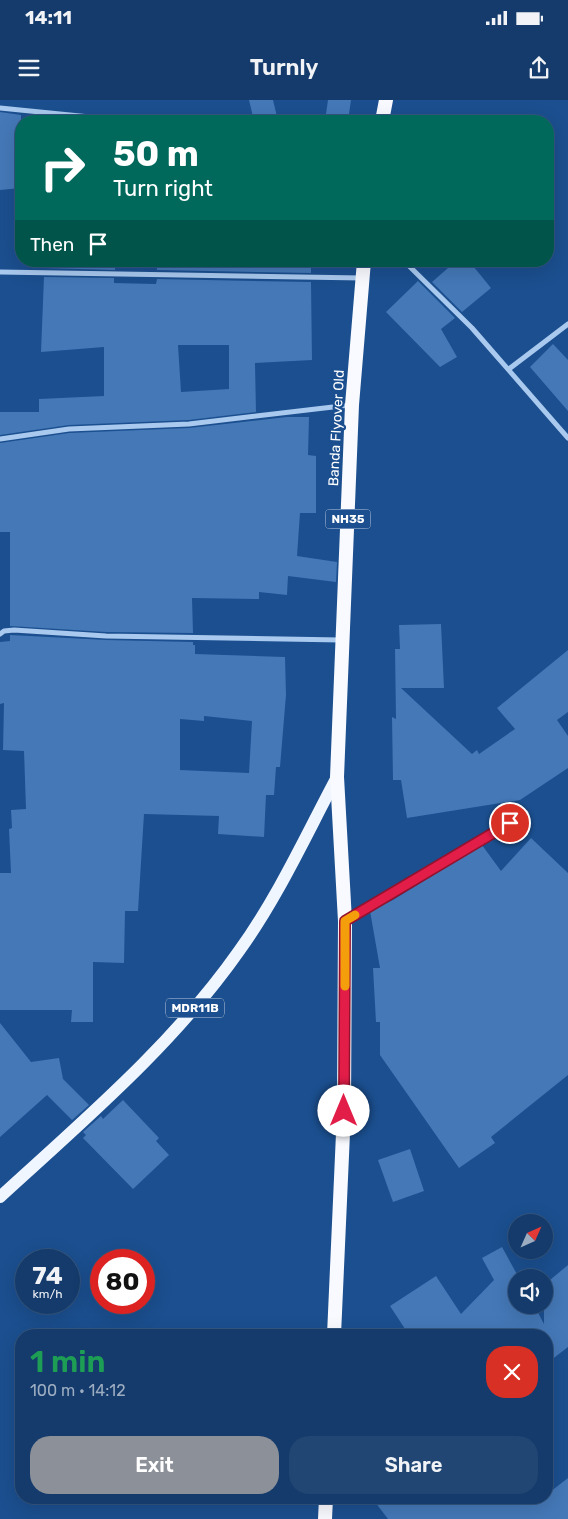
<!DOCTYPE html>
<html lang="en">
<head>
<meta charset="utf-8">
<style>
  body { margin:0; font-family:Rubik,sans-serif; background:#214673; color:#f1f3f6; height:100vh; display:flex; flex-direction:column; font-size:19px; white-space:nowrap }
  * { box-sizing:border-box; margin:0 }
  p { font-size:16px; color:#9dadc1 }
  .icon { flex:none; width:28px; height:28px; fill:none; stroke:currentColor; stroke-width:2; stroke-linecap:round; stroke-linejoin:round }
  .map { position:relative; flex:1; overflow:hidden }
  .details { position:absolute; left:15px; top:1229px; width:538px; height:175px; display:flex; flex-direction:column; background:#143b6b; border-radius:20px; box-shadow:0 5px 20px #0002,0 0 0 1px #33557e }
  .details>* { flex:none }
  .banner { position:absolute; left:15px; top:15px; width:539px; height:152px; border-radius:20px; box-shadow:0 5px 20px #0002,0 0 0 1px #33557e; background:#00695c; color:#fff; overflow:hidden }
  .needle { width:32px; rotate:45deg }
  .controls { position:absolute; left:508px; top:1114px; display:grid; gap:10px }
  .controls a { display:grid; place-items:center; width:45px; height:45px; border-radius:50%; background:#143b6b; box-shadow:0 5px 20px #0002,0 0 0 1px #33557e; font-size:25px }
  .speed { position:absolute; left:15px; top:1149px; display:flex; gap:10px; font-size:25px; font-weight:700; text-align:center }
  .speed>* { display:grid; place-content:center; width:65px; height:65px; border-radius:50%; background:#143b6b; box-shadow:0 5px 20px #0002,0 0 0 1px #33557e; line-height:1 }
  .speed small { font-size:12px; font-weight:400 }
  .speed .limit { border:8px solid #d22; background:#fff; color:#111 }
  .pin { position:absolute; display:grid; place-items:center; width:42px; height:42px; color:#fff; margin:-21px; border:2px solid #fff; border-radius:50%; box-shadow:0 1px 5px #0007 }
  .me { position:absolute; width:55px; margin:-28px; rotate:0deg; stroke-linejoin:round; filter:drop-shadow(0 0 4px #0008) }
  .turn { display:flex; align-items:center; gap:18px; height:105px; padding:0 15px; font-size:22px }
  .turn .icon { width:65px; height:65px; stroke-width:2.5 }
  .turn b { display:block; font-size:35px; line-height:42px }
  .then { display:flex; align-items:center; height:48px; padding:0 15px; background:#0003; gap:10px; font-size:19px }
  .round { display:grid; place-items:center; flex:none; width:52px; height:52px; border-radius:20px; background:#214673 }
  .summary { display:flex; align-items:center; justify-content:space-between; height:85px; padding:0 15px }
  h1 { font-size:30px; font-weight:600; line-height:38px; color:#1e9e55 }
  .cta { display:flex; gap:10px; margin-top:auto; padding:10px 15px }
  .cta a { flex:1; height:58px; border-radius:20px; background:#8c9099; color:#fff; font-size:20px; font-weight:600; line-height:58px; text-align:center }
  .cta a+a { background:#214673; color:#f1f3f6 }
  .status { display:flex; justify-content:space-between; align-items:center; height:35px; padding:0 25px; background:#143b6b; direction:ltr }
  .status svg { height:14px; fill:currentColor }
  header { display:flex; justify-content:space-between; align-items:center; height:65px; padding:0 15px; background:#143b6b; font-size:22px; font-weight:600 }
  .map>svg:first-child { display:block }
  .building { fill:#4478b7; fill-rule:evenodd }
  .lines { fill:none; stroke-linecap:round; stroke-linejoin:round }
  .minor { stroke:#a9c9ee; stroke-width:5 }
  .primary { stroke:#f0f6ff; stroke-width:12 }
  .trunk { stroke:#f8faff; stroke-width:14 }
  .route-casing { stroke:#92132f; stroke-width:12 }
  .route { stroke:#e11d48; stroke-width:9 }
  .slow { stroke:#f59e0b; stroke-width:9 }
  .labels { text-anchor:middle; stroke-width:4.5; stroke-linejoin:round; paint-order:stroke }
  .shield { fill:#1b4f8f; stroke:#bbcadd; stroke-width:1 }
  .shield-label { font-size:12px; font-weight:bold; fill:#fff }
  .street-label { font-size:14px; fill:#fff; stroke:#1b4f8f }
</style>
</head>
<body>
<div class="status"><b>14:11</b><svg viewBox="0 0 49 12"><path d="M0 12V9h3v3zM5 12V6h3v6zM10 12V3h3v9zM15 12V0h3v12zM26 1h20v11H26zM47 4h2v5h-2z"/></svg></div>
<header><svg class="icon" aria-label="menu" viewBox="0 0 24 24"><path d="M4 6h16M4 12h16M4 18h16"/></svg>Turnly<svg class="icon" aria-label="share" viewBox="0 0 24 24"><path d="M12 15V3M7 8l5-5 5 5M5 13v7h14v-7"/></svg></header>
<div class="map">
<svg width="568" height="1419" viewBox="0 0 568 1419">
  <rect width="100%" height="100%" fill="#1b4f8f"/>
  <g class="building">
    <polygon points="249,0 273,0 278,21 254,21"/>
    <polygon points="328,0 351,0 348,21 325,21"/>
    <polygon points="0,12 21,15 21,88 0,90"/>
    <polygon points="45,161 115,161 115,170 45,168"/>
    <polygon points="157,161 311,161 311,173 157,170"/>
    <polygon points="456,161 469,161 491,188 462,212 432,182"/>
    <path d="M44,177L114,178V183L156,184L157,179L311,182L312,260L255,263L256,312L189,320L69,325L0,335V312H39V299L104,296V247L41,252ZM178,245H229V289L181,292Z"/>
    <polygon points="418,181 455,218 441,229 457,257 440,267 386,212"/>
    <polygon points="553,244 568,260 568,311 530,267"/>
    <polygon points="287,317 309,317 308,355 316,356 316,413 300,413 297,456 337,462 336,482 288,476 287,495 259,492 259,499 192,498 193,533 106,532 10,526 10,432 0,432 0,343 69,333 189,328"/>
    <polygon points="441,524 444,588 401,588 472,654 477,650 479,654 515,629 497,608 568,550 568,612 557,620 568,636 568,668 520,700 407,718 401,680 393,680 392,617 396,619 395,549 400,549 399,525"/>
    <path d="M10,535L106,540L193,542V545H195V554L285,557L286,595L280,667H276L274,695H266L264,737L218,734L219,716L144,714L138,811H125L124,863L93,862V922H71L72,910H0V773H11L9,729L12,728L11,710L26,709L24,651L3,650L4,603L0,604V542L10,541ZM204,616L252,621L249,673L180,670V619L204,621Z"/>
    <polygon points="531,738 568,773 568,975 491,1037 495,1043 459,1068 380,955 380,922 376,922 373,868 380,868 370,811 393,800 482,745 501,771"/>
    <polygon points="0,923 31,962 59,958 63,979 89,1005 72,1020 47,995 0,1037"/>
    <polygon points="123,1000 159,1038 156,1041 169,1055 133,1089 83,1038 86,1035 83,1032 101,1016 103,1019"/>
    <polygon points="410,1049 424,1091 393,1102 378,1060"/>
    <polygon points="502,1147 519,1178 516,1178 516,1205 534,1205 544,1224 544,1185 568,1165 568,1247 546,1264 546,1235 409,1235 390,1206 436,1176 461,1214 494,1180 482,1158"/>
    <polygon points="568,1378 568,1419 388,1419 372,1398 546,1398 546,1395"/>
  </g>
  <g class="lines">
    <g class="minor">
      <polyline points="0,8 130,21"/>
      <polyline points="404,161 472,228 568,338"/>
      <polyline points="0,172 362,178"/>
      <polyline points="509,269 568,224"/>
      <polyline points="0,339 69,329 189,324 350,305"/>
      <polyline points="0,534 4,531 14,530 106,536 341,540"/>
      <polyline points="347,820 526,713"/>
    </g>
    <path class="primary" d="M0,1097C84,1020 173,945 239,851C278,797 306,735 337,677"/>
    <g class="trunk">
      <polyline points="382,21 386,0"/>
      <polyline points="334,1235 344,1011 345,821 337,677 352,305 364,161"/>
      <polyline points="325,1419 326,1398"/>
    </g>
  </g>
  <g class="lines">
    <g class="route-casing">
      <polyline id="route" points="344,1011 345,821 510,723"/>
    </g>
    <use href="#route" class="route"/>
    <polyline class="slow" points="345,886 345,821 355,815"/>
  </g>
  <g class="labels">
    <g class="shield">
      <rect x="325.5" y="409.5" width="45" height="19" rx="4"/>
      <rect x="166" y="898.5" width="58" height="19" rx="4"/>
    </g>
    <g class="shield-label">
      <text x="348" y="423">NH35</text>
      <text x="195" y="912">MDR11B</text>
    </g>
    <g class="street-label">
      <text transform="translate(336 328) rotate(-87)" y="5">Banda Flyover Old</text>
    </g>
  </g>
</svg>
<div class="controls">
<a><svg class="needle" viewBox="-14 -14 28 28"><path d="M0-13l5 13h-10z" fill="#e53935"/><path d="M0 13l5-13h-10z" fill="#9dadc1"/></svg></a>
<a><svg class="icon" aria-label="sound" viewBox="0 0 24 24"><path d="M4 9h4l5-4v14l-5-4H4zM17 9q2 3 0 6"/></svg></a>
</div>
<div class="speed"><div>74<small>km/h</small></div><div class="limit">80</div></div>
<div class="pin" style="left:510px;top:723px;background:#d93025"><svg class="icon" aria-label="arrive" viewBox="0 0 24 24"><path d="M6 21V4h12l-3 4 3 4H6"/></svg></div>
<svg class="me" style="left:344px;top:1011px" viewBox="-20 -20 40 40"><circle r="19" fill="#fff"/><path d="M0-13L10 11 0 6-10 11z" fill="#e11d48"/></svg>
<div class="banner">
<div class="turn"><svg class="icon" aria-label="right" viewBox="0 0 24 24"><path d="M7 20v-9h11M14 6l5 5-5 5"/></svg><div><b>50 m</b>Turn right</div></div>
<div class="then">Then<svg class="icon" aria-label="arrive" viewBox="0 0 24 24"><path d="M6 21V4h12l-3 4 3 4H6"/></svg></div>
</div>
<section class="details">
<div class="summary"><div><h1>1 min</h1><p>100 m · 14:12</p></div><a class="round" style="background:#d93025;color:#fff"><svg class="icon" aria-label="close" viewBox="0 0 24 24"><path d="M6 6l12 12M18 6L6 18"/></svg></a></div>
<div class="cta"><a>Exit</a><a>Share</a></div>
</section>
</div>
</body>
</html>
